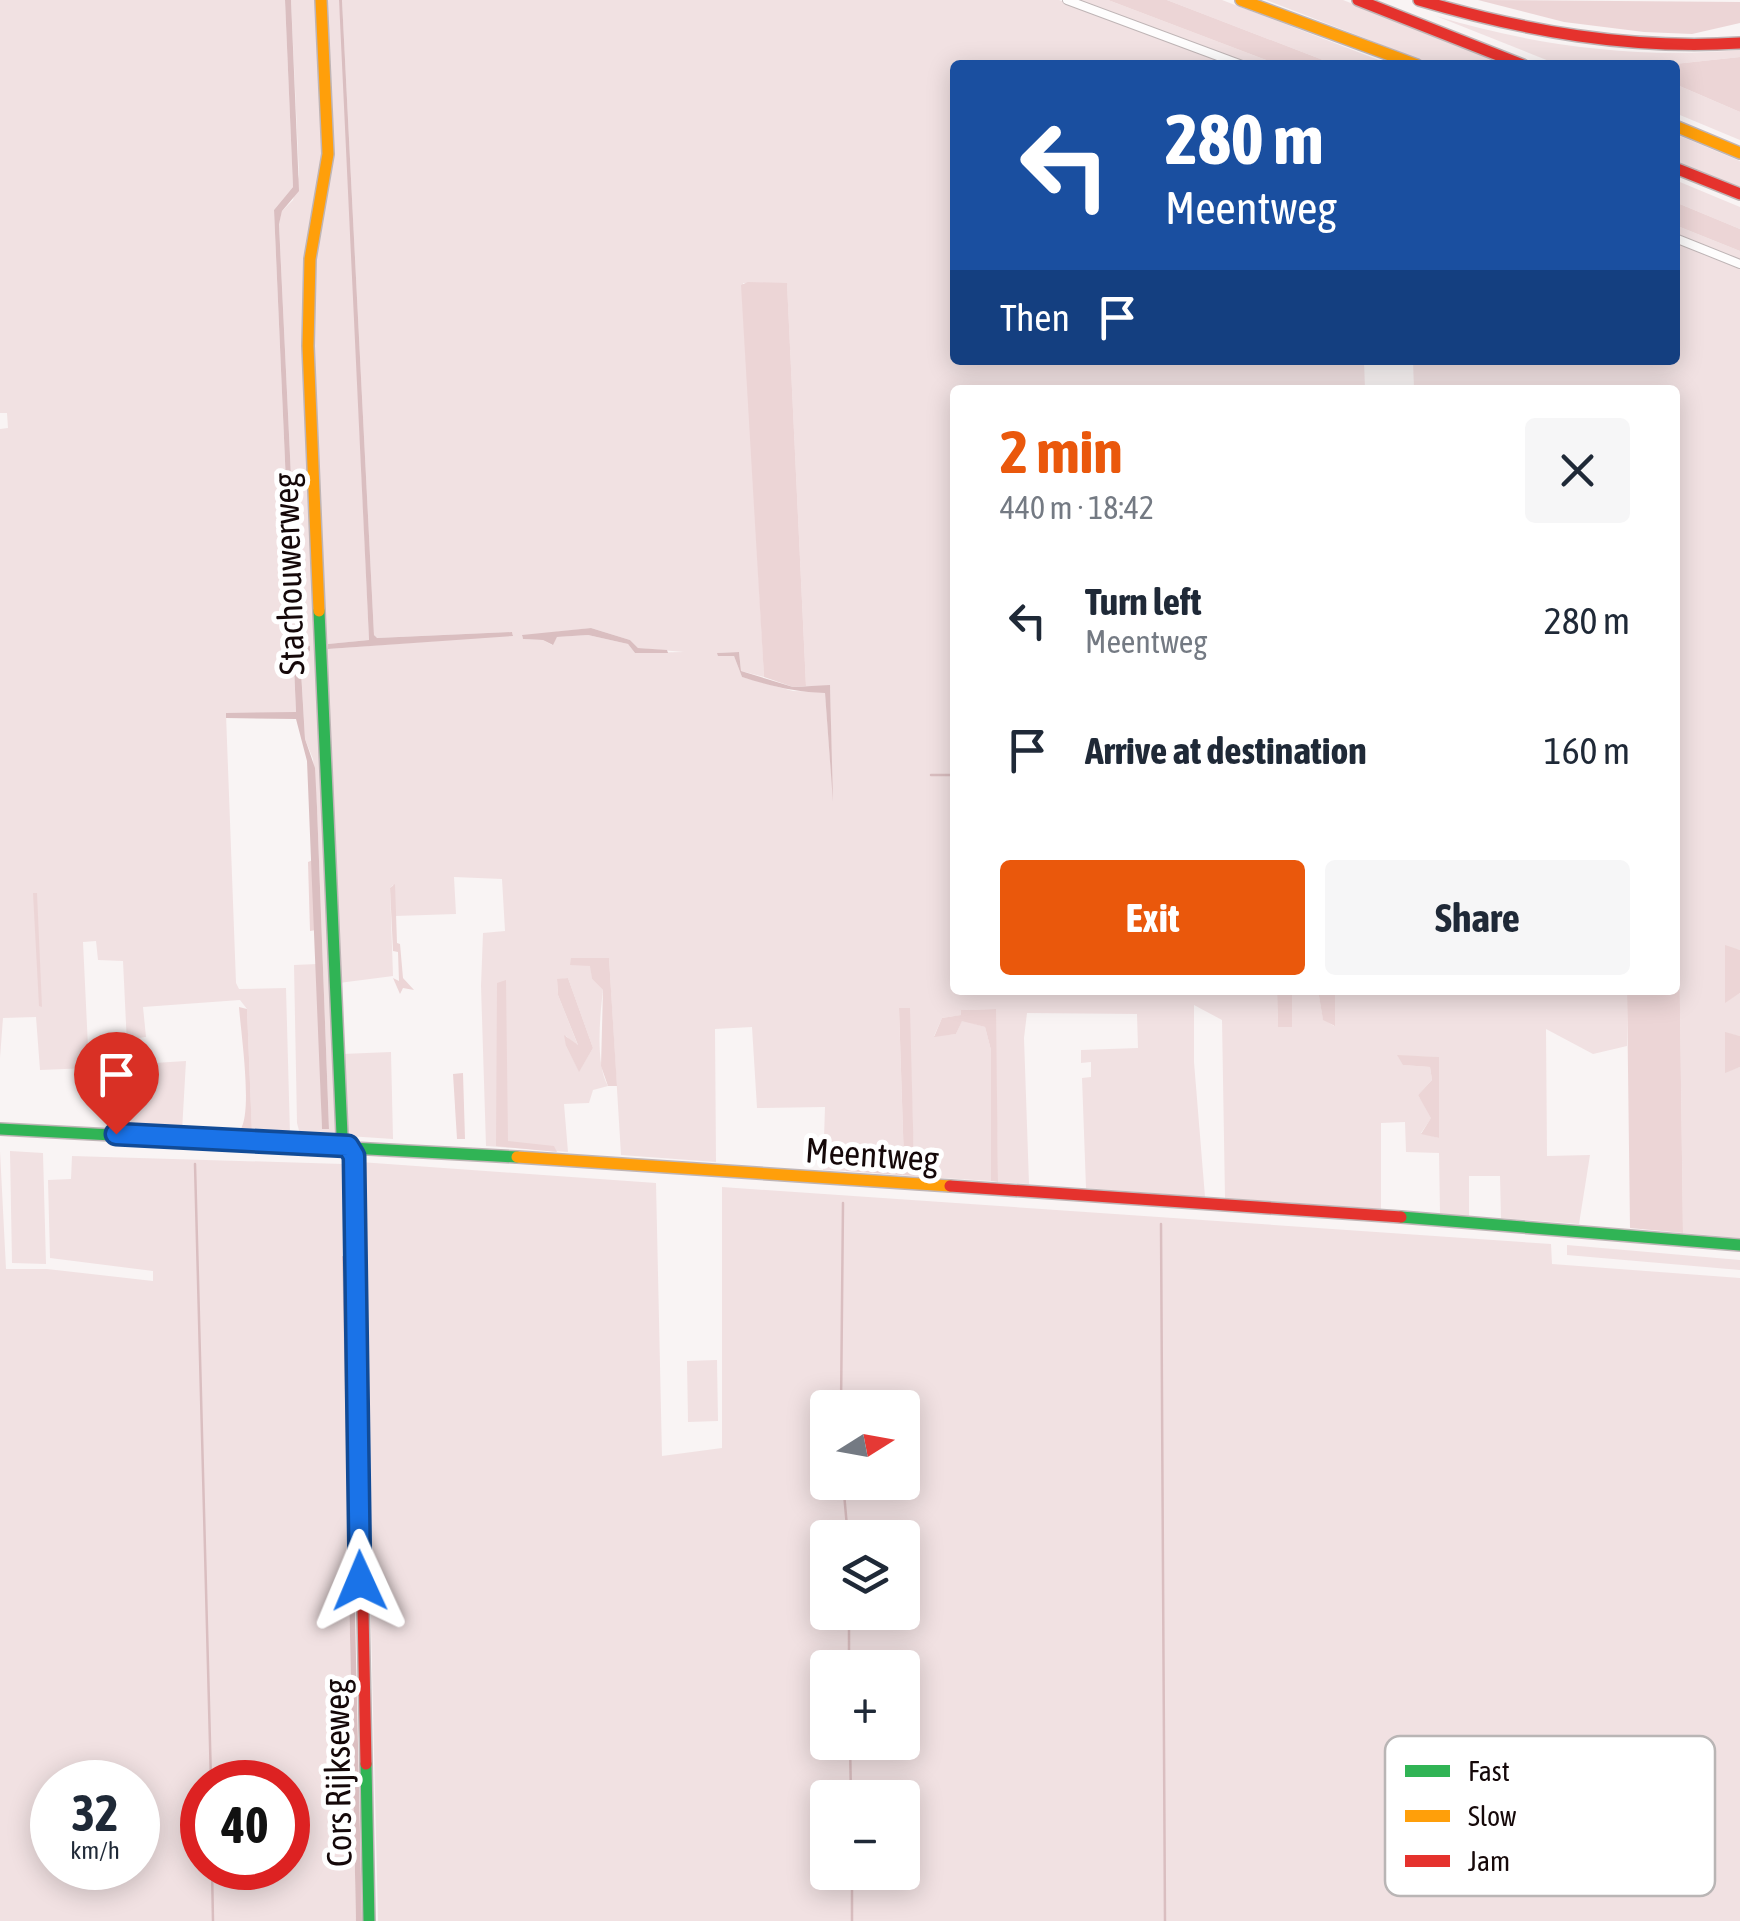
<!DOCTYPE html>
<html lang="en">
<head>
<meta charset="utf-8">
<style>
  body { margin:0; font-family:"Asap Condensed",sans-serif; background:#f6f6f7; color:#1f2937; height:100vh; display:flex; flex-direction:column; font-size:38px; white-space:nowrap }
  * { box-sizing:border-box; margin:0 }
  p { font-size:32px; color:#747a83 }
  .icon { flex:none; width:55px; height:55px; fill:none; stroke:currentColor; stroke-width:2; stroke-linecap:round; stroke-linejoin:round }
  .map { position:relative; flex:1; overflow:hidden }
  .side { position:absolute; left:950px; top:385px; width:730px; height:610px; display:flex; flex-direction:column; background:#fff; border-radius:10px; box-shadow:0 5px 25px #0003 }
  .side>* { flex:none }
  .banner { position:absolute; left:950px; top:60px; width:730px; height:305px; border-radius:10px; box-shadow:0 5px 25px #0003; background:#1a4fa0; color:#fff; overflow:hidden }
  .needle { width:65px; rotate:79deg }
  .controls { position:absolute; left:810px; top:1390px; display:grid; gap:20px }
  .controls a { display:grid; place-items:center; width:110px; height:110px; border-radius:10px; background:#fff; box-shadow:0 5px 25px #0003; font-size:50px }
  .speed { position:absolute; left:30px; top:1760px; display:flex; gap:20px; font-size:50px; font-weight:700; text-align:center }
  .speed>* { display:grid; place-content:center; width:130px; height:130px; border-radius:50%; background:#fff; box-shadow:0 5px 25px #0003; line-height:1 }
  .speed small { font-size:25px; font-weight:400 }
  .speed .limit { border:15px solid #d22; background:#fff; color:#111 }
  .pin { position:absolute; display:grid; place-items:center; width:85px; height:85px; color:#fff; margin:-102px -42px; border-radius:50% 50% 50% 0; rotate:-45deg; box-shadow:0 0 10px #0007 }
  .pin .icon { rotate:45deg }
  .me { position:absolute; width:110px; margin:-55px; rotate:359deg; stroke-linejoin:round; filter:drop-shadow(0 0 8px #0008) }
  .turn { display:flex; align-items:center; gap:35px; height:210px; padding:0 50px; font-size:45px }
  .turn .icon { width:130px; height:130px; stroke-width:2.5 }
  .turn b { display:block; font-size:70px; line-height:85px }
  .then { display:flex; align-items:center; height:95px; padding:0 50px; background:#0003; gap:20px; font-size:38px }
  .round { display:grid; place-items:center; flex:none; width:105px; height:105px; border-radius:10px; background:#f6f6f7 }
  .summary { display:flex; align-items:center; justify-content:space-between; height:170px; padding:0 50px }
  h1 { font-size:60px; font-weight:700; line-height:75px; color:#ea580c }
  .action { display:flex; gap:20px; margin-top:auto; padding:20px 50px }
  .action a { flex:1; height:115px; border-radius:10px; background:#ea580c; color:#fff; font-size:40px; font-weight:700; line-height:115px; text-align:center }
  .action a+a { background:#f6f6f7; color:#1f2937 }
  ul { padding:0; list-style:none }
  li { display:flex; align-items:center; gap:30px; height:130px; padding:0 50px }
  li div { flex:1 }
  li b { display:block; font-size:38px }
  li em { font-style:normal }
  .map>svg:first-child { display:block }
  .green { fill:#f1e1e2; fill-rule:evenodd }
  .forest { fill:#ecd5d6 }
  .water { fill:#dabec0 }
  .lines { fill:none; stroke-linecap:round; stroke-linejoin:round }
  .stream { stroke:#dabec0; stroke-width:2.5 }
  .street-casing { stroke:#bfb5b6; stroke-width:10 }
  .fast-casing { stroke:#bfb5b6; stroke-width:14 }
  .slow-casing { stroke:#bfb5b6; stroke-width:14 }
  .jam-casing { stroke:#bfb5b6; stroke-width:14 }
  .street { stroke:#fefdfd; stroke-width:8 }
  .fast { stroke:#30b455; stroke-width:11 }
  .slow { stroke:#ff9f0a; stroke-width:11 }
  .jam { stroke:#e5322d; stroke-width:11 }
  .route-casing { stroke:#114b97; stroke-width:25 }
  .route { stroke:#1a73e8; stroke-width:18 }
  .labels { text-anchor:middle; stroke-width:10; stroke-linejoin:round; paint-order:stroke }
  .street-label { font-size:35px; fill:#150809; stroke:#fff }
  .key { fill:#fff; stroke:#b9b5b5; stroke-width:2.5 }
  .key-label { font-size:28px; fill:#150809 }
</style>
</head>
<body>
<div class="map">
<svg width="1740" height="1921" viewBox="0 0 1740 1921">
  <rect width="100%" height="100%" fill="#f9f4f4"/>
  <g class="green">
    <polygon points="0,0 285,0 293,187 274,210 296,713 226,714 236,983 239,989 286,988 290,1135 252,1134 247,1009 240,1000 143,1007 146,1037 138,1038 139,1064 186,1061 182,1131 131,1128 123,961 98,960 96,941 83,942 89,1068 40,1070 36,1017 3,1018 0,1058 0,429 8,428 7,413 0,413"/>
    <path d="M291,0H317L325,147L306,263L323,817L336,1117L335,1135C326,1144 313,1140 301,1138L297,1123L294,965L317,964L322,1128L329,1129L317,807L313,759L305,739L300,653L310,651L309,646L299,645L279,223L282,211L293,200L299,175Z"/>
    <path d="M324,0H339L342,36L369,640L328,644L329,649L513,635L512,632L376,638L374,635L342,0H1059L1236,65H955V360H1364L1365,390H955V990H1277L1278,1026L1291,1027L1292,990H1318L1323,1019L1334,1026L1335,990H1627V1046L1593,1054L1546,1029L1547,1156L1590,1155L1579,1224L1501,1218L1500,1176H1469V1216L1440,1214L1439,1153L1406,1152L1405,1122L1381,1123V1209L1225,1198L1222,1020L1194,1005V1062L1205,1197L1086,1188L1082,1078L1091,1077V1062L1081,1063V1050L1138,1048L1137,1014L1027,1013L1024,1038L1029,1184L998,1182L995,1009L962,1010V1015L942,1018L934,1036L956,1034L962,1020L985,1027L991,1050V1181L927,1177V1165L914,1164L909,1009H899L904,1164L846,1162V1171L823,1170L825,1107L757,1108L752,1027L715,1029L716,1162L621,1155L609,958L571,959V965H591L592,979L603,990C600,1016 595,1063 608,1086L593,1090L589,1103L564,1104L568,1152L486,1146L481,986L483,933L505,931L502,879L454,877L456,914L395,916L393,885L390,888L393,976L339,983L311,313L313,276L331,167ZM743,283L787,284L806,686H830L832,786L825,692L793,691L742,677L734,656L717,653L739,652L741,671L764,677ZM591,628L630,640L638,648L684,652L635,653L628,644L588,635L557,637L552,645L543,640L523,639L522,636ZM568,978L593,1048L579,1071L566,1046V1036L579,1048L558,995L557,980ZM1398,1056L1439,1057V1138L1421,1133L1432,1117L1418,1095L1432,1080L1430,1067L1404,1065Z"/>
    <polygon points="1078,0 1108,0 1279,65 1249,65"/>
    <polygon points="1167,0 1222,0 1392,65 1336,65"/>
    <polygon points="1266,0 1343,0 1507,65 1434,65"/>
    <path d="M1436,16C1535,46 1638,59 1740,50V57L1665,65H1559Z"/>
    <polygon points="1675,84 1740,112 1740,140 1675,113"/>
    <polygon points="1675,134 1740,161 1740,190 1675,162"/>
    <polygon points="1675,180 1740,207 1740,229 1675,202"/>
    <polygon points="1675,225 1740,251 1740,262 1675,235"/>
    <polygon points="1675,240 1740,266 1740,950 1725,947 1725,1002 1740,993 1740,1036 1725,1033 1725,1072 1740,1067 1740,1238 1683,1233 1679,933 1675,931 1675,390 1414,390 1413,360 1675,360"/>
    <polygon points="391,1052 393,1139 348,1136 342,1054"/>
    <path d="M0,1151L6,1269H47L153,1281V1271L50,1258L48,1180L71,1179L72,1156L343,1164L346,1257H342L356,1921H0ZM52,1782H138V1868H52ZM202,1782H288V1868H202Z"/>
    <polygon points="10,1151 43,1153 46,1264 12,1263"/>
    <path d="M360,1162L656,1183L662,1456L722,1448V1187L1551,1244L1552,1264L1740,1278V1921H378ZM828,1408H902V1482H828ZM828,1538H902V1612H828ZM828,1668H902V1742H828ZM828,1798H902V1872H828Z"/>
    <polygon points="1567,1245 1740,1260 1740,1270 1567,1255"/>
    <polygon points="717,1360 718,1421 688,1422 687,1361"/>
  </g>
  <g class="forest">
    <polygon points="1108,0 1167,0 1336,65 1279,65"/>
    <polygon points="1478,0 1740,2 1740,23 1692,34 1644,32 1564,22"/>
    <polygon points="1740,57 1740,112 1675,84 1675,65 1665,65"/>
    <polygon points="1675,202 1740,229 1740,251 1675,225"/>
    <polygon points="748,282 787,283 806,686 793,687 764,677 741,285"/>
    <polygon points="313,860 316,930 310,931 308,862"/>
    <polygon points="395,884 397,943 400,944 403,978 414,990 403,988 400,994 393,978 399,981 398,952 393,951 390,888"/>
    <polygon points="33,893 37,893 42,1007 39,1006"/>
    <polygon points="1675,931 1679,932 1683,1233 1630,1228 1627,990 1675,990"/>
    <polygon points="1725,945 1740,950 1740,993 1725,1003"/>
    <polygon points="571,958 609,958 617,1086 608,1086 601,1066 603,990 592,979 590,966 570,965"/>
    <polygon points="568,978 593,1048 579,1072 566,1046 564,1035 578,1045 558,995 557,979"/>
    <polygon points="506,980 508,1141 554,1146 557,1152 496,1146 497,983"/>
    <polygon points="1277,990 1292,990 1292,1027 1278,1027"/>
    <polygon points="1318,990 1335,990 1335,1026 1323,1020"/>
    <path d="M239,1007L247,1009L252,1133L269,1134L270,1138L199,1134L201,1131L240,1130C253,1113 241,1034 239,1007Z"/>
    <polygon points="899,1008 910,1008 914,1164 927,1165 927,1177 846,1171 846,1162 904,1163"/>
    <polygon points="996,1009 998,1182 991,1181 991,1050 985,1027 962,1021 956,1034 934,1037 942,1018 961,1015 961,1010"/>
    <polygon points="1725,1032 1740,1036 1740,1067 1725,1073"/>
    <polygon points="1397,1055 1439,1057 1439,1138 1421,1134 1431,1118 1418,1095 1432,1080 1430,1067 1403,1065"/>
    <polygon points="463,1073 465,1139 457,1139 453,1074"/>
    <polygon points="343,1172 360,1174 363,1274 347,1274"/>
  </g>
  <g class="water">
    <polygon points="285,0 291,0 299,191 282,211 279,224 299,645 310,646 310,651 300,654 305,739 315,768 317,807 329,1129 322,1129 307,761 296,719 226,718 226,713 296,712 274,210 293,187"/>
    <polygon points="339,0 342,0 374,635 377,638 512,632 513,636 328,649 328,644 369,640"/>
    <polygon points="591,628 630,640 638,648 667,650 668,653 635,653 628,644 588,635 557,637 553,645 543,640 523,639 522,635"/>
    <path d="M739,652L741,671L793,687L830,685L833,802L825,693C795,692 770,686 742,677L734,656H718L717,653Z"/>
    <polygon points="342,1256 346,1257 348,1306 362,1921 356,1921"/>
  </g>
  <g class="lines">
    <g class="stream">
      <polyline points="931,775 955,775"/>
      <polyline points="195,1164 211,1782"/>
      <polyline points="1161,1224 1165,1921"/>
      <polyline points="841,1408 843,1203"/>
      <polyline points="843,1482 848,1538"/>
      <polyline points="849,1612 849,1668"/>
      <polyline points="850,1742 851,1798"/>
      <polyline points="212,1868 213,1921"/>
      <polyline points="852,1872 852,1921"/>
    </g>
    <g class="street-casing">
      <g id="street">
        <polyline points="1067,0 1242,65"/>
        <polyline points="1675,238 1740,264"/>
      </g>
    </g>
    <g class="fast-casing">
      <g id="fast">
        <polyline points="319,611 342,1135 354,1156 357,1301"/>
        <polyline points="0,1129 517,1157"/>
        <polyline points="1401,1217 1740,1245"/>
        <polyline points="366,1764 369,1921"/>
      </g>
    </g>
    <g class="slow-casing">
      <g id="slow">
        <polyline points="1241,0 1417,65"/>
        <polyline points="1675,126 1740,153"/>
        <polyline points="319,611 308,346 310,259 328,154 321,0"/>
        <polyline points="517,1157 950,1186"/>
      </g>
    </g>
    <g class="jam-casing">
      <g id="jam">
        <polyline points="1358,0 1523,65"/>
        <path d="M1419,0C1525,31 1629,50 1740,43"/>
        <polyline points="1675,168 1740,194"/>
        <polyline points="950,1186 1401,1217"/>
        <polyline points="357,1301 366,1764"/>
      </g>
    </g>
    <use href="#street" class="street"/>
    <use href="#fast" class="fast"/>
    <use href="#slow" class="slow"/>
    <use href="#jam" class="jam"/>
  </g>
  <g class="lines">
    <g class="route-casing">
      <polyline id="route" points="116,1134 348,1146 354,1156 360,1581"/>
    </g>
    <use href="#route" class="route"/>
  </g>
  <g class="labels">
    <g class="street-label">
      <text transform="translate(289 574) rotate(-92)" y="12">Stachouwerweg</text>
      <text transform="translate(872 1155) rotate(4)" y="12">Meentweg</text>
      <text transform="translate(338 1773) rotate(-91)" y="12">Cors Rijkseweg</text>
    </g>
  </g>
  <rect x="1385" y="1736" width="330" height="160" rx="15" class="key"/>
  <rect x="1405" y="1765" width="45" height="12" fill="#30b455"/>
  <rect x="1405" y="1810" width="45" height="12" fill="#ff9f0a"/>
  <rect x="1405" y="1855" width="45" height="12" fill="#e5322d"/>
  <g class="key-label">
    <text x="1468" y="1781">Fast</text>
    <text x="1468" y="1826">Slow</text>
    <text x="1468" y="1871">Jam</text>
  </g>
</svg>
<div class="controls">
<a><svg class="needle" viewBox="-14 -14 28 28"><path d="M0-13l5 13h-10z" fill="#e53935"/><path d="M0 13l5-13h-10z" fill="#747a83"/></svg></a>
<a><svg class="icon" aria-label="layers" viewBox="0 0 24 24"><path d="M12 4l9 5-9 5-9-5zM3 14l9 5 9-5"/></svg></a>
<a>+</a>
<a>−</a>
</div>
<div class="speed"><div>32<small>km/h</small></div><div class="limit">40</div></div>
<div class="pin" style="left:116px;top:1134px;background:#d93025"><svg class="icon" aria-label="arrive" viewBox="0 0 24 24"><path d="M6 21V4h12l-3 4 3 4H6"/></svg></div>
<svg class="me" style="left:360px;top:1581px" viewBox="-20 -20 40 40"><path d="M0-17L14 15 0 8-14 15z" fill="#1a73e8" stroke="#fff" stroke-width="4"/></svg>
<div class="banner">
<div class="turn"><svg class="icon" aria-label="left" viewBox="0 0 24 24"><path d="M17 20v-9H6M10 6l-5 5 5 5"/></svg><div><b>280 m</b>Meentweg</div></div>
<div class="then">Then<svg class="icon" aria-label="arrive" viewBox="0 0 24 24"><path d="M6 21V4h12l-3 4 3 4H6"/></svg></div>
</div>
<section class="side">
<div class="summary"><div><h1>2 min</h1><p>440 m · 18:42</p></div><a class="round"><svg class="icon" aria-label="close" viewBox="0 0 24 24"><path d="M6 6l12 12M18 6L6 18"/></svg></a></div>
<ul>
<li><svg class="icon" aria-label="left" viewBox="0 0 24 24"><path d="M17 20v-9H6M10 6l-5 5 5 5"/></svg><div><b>Turn left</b><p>Meentweg</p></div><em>280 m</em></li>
<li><svg class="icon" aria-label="arrive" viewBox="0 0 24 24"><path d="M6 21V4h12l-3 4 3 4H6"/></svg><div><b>Arrive at destination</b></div><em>160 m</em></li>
</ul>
<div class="action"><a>Exit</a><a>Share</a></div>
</section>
</div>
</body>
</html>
